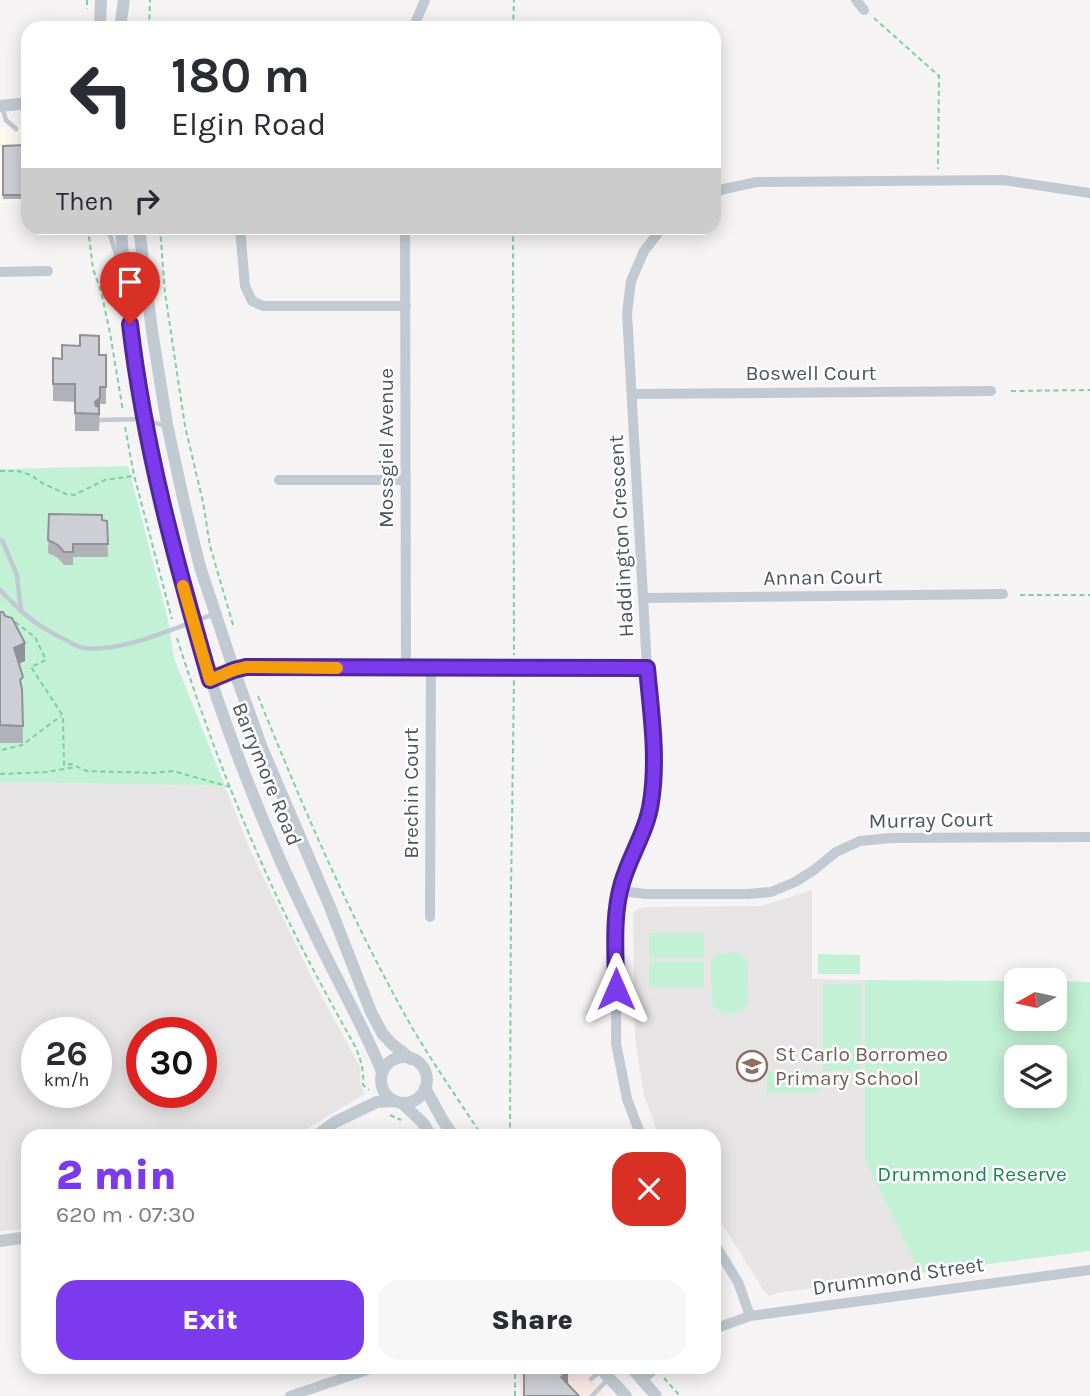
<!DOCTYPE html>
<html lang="en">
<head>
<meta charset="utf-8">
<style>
  body { margin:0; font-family:Karla,sans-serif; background:#f7f7f7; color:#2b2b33; height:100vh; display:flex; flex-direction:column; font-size:26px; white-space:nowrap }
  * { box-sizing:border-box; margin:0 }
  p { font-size:23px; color:#7c7c81 }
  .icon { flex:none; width:38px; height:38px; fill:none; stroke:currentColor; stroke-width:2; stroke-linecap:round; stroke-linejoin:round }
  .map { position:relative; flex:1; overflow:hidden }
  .panel { position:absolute; left:21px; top:1129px; width:700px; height:245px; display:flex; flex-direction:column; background:#fff; border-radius:21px; box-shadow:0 4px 18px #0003 }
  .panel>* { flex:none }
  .banner { position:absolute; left:21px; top:21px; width:700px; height:214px; border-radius:21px; box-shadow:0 4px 18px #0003; background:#fff; color:#2b2b33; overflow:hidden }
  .needle { width:46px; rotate:261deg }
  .tools { position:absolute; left:1004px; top:968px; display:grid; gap:14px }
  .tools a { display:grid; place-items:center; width:63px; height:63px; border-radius:14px; background:#fff; box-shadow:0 4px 18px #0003; font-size:35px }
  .speed { position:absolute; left:21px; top:1017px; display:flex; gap:14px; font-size:35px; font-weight:700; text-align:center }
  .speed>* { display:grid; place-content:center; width:91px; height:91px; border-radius:50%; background:#fff; box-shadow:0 4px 18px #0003; line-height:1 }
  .speed small { font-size:18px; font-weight:400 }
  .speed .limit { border:10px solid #d22; background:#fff; color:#111 }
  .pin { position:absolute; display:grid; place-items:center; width:60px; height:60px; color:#fff; margin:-72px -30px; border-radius:50% 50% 50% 0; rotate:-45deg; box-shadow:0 0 7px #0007 }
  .pin .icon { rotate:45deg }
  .me { position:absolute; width:77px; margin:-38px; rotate:0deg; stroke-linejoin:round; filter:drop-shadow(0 0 5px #0008) }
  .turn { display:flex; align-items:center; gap:24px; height:147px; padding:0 35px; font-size:32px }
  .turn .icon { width:91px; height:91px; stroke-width:2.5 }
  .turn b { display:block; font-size:49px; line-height:60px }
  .then { display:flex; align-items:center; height:66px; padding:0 35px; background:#0003; gap:14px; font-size:26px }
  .round { display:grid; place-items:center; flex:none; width:74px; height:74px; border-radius:21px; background:#f7f7f7 }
  .headline { display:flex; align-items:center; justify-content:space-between; height:119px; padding:0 35px }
  h1 { font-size:42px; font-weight:800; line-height:52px; color:#7c3aed }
  .action { display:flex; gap:14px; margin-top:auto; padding:14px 35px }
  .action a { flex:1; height:80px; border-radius:21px; background:#7c3aed; color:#fff; font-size:28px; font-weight:800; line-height:80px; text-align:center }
  .action a+a { background:#f7f7f7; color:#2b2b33 }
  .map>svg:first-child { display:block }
  .commercial { fill:#fdf9ef }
  .education { fill:#e6e4e5; fill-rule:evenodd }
  .medical { fill:#fce8e6 }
  .green { fill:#c3f1d5; fill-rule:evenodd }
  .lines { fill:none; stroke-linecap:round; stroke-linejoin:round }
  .path { stroke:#7ad0a6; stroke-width:2; stroke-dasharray:5 3.5; stroke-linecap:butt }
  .service { stroke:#c1cad2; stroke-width:4.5 }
  .minor { stroke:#c1cad2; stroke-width:10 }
  .tertiary { stroke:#c1cad2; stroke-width:12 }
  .wall { fill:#b0b2b7 }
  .shaded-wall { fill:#909195 }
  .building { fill:#cdcfd5; stroke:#909195; stroke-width:2 }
  .route-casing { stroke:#51269a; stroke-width:18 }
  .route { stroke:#7c3aed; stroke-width:12 }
  .slow { stroke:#f59e0b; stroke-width:12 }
  .labels { text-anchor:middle; stroke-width:5; stroke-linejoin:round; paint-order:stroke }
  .street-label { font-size:21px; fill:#4a5661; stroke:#fff }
  .education-label { font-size:21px; fill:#785e54; stroke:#fff; text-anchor:start }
  .park-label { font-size:21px; fill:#17864f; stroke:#fff }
</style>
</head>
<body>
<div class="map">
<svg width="1090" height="1396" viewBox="0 0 1090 1396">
  <rect width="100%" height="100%" fill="#f5f3f3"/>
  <polygon class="commercial" points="28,126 28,202 0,203 0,127"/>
  <g class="education">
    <path d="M0,782L225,786L251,852L315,984L360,1067L361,1087L365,1094L295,1136H28V1229L0,1231ZM37,1032H96V1092H37ZM142,1032H201V1092H142Z"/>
    <polygon points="812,890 812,979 865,980 865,1160 920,1273 777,1293 769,1296 762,1288 721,1222 714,1214 714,1136 659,1136 644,1095 635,1038 633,915 637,909 647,907 762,906"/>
  </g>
  <polygon class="medical" points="520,1367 580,1367 606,1396 520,1396"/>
  <g class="green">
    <polygon points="128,466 168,620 174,658 225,786 0,782 0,469"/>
    <rect x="649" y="933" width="55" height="25"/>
    <path d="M735,952L740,953L747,960L748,1003C741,1017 720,1017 712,1004L711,963L716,954Z"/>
    <polygon points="818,954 860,955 860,974 818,974"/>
    <rect x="649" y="962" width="55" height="25"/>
    <path d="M865,980L1017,981V1018H1055V981L1090,982V1251L920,1273L865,1160ZM1017,1057H1055V1096H1017Z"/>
    <polygon points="823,984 861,984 861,1070 823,1071"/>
    <polygon points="767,1071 818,1072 818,1093 767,1093"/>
  </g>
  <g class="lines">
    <g class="path">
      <polyline points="87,0 87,9"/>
      <polyline points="874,18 939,76 938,169"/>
      <polyline points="149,28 150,0"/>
      <polyline points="513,28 514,0"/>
      <polyline points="88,228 93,269 101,291 110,333 123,411"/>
      <polyline points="160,228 165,293 185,426 203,502 210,546 234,628"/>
      <polyline points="513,228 514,655"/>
      <polyline points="1011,391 1090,390"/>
      <polyline points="125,427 134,475 172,619"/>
      <polyline points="0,471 18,471 31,475 42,483 66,494 74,495 105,480 133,476"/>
      <polyline points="1020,595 1090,595"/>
      <polyline points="15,622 35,637 46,660 31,667 63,716 64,765 71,764 87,771 153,773 173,771 230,787"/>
      <path d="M177,638C207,733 243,826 286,916C308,961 332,1005 356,1048C361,1061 364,1071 363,1085L369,1090"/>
      <path d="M258,696C303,808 351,919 410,1024C432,1062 458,1099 482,1136"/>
      <polyline points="2,750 22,745 61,716"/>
      <polyline points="0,774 47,772 75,767"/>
      <polyline points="390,1115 401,1120"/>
      <polyline points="510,1136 511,892 514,678"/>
      <polyline points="664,1378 680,1396"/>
      <polyline points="515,1396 515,1367"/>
    </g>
    <g class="service">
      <polyline points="2,107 6,120 16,129"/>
      <polyline points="108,228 119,264"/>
      <polyline points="100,420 144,419 164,426"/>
      <polyline points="0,541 2,540 17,575 21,611"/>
      <path d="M0,590C21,612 36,626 64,639C70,642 77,647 84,648C123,653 178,626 215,614"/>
      <polyline points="591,1379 601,1371"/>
      <polyline points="592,1396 608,1379"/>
    </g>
    <g class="minor">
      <polyline points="856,0 864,10"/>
      <polyline points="413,28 425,0"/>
      <polyline points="714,193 724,189 757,182 1003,180 1090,193"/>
      <polyline points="240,228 245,286 252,301 263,306 406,306"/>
      <polyline points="405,228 406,668"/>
      <polyline points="0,272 48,271"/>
      <polyline points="632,394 991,391"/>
      <polyline points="279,480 406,480"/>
      <polyline points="644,598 1003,594"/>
      <polyline points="210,680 234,670 246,667 647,668"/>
      <polyline points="620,891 646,894 748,894 771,892 795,882 814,870 836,852 860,841 890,838 1090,837"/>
      <polyline points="430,917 431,668"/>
      <polyline points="641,1136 627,1099 616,1043 617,904 623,878 644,831 647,819 655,772 647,668 627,313 631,281 644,251 662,228"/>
      <polyline points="714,1243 738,1282 750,1316"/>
      <polyline points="714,1329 750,1316 1090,1270"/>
      <polyline points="641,1380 658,1367"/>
      <polyline points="290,1396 376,1367"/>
    </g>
    <g class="tertiary">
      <polyline points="100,28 101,0"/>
      <polyline points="120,28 124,0"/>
      <polyline points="0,106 28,103"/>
      <path d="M121,228C135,446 193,661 281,862C300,904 320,945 341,986C355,1014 370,1042 382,1072"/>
      <polyline points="139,228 152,331 167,424 183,498 200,567 234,670 262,748 330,907 371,1012 382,1033 392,1044 411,1059"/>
      <circle cx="404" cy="1080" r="23"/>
      <polyline points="425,1088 442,1119 453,1136"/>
      <polyline points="403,1104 423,1123 431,1136"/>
      <polyline points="316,1136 335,1122 377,1102 394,1101"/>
      <polyline points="0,1241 28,1237"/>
      <polyline points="599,1367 626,1396"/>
      <polyline points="631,1367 656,1396"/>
    </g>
  </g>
  <g class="wall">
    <polygon points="3,146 25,157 28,160 28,199 3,199"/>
    <polygon points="80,346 99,355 106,355 106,404 100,404 99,431 75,431 75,402 53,401 53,358 62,359"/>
    <polygon points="49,514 107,521 108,557 73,557 73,565 64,565 58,558 48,553"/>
    <polygon points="0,612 25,661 18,663 22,695 23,743 0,743"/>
  </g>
  <g class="shaded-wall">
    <polygon points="100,387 100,415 99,416 95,402"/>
    <polygon points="25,643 25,661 14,666 14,648"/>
    <polygon points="568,1371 568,1389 561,1377"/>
  </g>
  <g class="building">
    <polygon points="25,145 25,157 28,160 28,195 3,195 3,146"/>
    <polygon points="80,335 99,336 99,355 106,355 106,387 100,387 100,398 95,402 96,406 99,407 99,414 75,413 75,384 53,384 53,358 62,359 62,345 80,346"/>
    <polygon points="49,514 102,515 102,520 107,521 108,544 73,544 73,552 64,552 58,545 48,540"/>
    <polygon points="0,612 3,612 5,616 12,618 25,643 14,648 23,677 20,680 22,689 23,726 0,725"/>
    <polygon points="524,1367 565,1367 568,1371 561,1377 579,1396 524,1396"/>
  </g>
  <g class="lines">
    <g class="route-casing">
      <path id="route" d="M130,324C144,446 176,562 210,680L234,670L246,667L647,668C651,712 658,758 651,802C647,831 630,855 622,883C612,917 616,954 616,989"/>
    </g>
    <use href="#route" class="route"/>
    <polyline class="slow" points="183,586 210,680 234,670 246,667 337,668"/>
  </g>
  <defs>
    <g id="school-ring" transform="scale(1.575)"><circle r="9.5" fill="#fff" stroke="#8d6e63" stroke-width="1.5"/><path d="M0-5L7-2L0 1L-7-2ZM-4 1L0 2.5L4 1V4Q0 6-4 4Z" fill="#8d6e63"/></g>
  </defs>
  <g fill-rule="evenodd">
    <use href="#school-ring" x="752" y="1066"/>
  </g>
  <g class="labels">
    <g class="street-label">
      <text x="811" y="380">Boswell Court</text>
      <text transform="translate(386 448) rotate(-90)" y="7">Mossgiel Avenue</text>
      <text transform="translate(621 536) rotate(-93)" y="7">Haddington Crescent</text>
      <text transform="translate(823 577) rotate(-1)" y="7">Annan Court</text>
      <text transform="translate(267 774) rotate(68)" y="7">Barrymore Road</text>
      <text transform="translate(411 793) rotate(-90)" y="7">Brechin Court</text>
      <text transform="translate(931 820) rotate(-1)" y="7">Murray Court</text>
      <text transform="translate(898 1276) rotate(-8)" y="7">Drummond Street</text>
    </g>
    <g class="education-label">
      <text x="775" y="1061">St Carlo Borromeo<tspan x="775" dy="24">Primary School</tspan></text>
    </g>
    <g class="park-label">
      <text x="972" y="1181">Drummond Reserve</text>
    </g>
  </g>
</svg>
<div class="tools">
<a><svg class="needle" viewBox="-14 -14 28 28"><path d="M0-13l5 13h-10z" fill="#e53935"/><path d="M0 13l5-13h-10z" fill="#7c7c81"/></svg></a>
<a><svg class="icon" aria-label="layers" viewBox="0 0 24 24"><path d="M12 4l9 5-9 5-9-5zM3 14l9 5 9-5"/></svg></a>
</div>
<div class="speed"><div>26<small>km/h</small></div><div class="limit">30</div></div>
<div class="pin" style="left:130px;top:324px;background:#d93025"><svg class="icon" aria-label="arrive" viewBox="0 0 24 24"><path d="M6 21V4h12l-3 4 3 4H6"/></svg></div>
<svg class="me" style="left:616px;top:989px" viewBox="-20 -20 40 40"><path d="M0-17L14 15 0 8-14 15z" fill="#7c3aed" stroke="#fff" stroke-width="4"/></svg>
<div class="banner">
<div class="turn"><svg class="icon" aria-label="left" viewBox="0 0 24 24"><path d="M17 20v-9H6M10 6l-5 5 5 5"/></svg><div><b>180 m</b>Elgin Road</div></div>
<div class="then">Then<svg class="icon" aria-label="right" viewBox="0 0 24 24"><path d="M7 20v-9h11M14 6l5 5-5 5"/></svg></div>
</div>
<section class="panel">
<div class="headline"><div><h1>2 min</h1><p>620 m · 07:30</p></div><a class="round" style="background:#d93025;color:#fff"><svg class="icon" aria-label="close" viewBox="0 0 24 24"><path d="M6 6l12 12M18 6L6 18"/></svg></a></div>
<div class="action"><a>Exit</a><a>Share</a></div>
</section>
</div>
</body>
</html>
